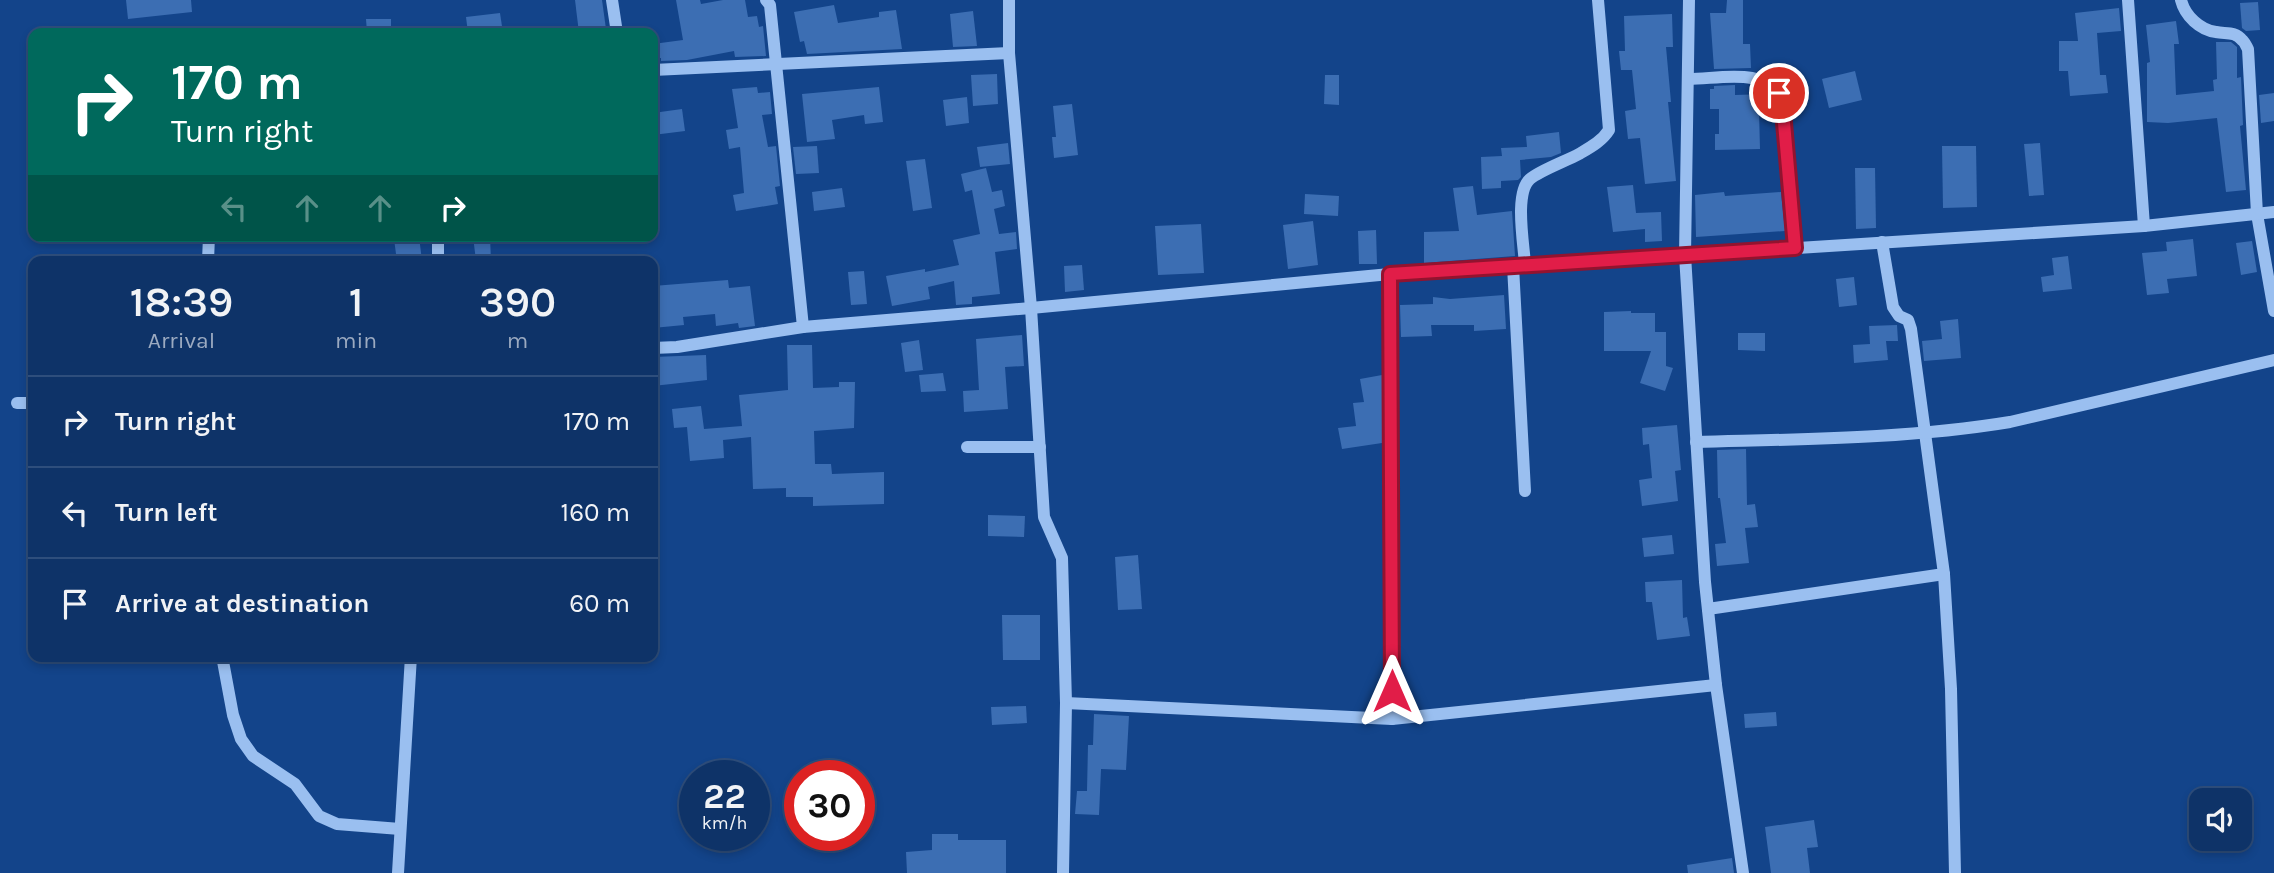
<!DOCTYPE html>
<html lang="en">
<head>
<meta charset="utf-8">
<style>
  body { margin:0; font-family:Karla,sans-serif; background:#1c3f71; color:#f1f3f6; height:100vh; display:flex; flex-direction:column; font-size:26px; white-space:nowrap }
  * { box-sizing:border-box; margin:0 }
  p { font-size:23px; color:#9baac0 }
  .icon { flex:none; width:38px; height:38px; fill:none; stroke:currentColor; stroke-width:2; stroke-linecap:round; stroke-linejoin:round }
  .map { position:relative; flex:1; overflow:hidden }
  .side { position:absolute; left:28px; top:256px; width:630px; height:406px; display:flex; flex-direction:column; background:#0e3368; border-radius:14px; box-shadow:0 4px 10px #0003,0 0 0 2px #2e4e7c }
  .side>* { flex:none }
  .guide { position:absolute; left:28px; top:28px; width:630px; height:214px; border-radius:14px; box-shadow:0 4px 10px #0003,0 0 0 2px #2e4e7c; background:#00695c; color:#fff; overflow:hidden }
  .buttons { position:absolute; left:2189px; top:788px; display:grid; gap:14px }
  .buttons a { display:grid; place-items:center; width:63px; height:63px; border-radius:14px; background:#0e3368; box-shadow:0 4px 10px #0003,0 0 0 2px #2e4e7c; font-size:35px }
  .speed { position:absolute; left:679px; top:760px; display:flex; gap:14px; font-size:35px; font-weight:700; text-align:center }
  .speed>* { display:grid; place-content:center; width:91px; height:91px; border-radius:50%; background:#0e3368; box-shadow:0 4px 10px #0003,0 0 0 2px #2e4e7c; line-height:1 }
  .speed small { font-size:18px; font-weight:400 }
  .speed .limit { border:10px solid #d22; background:#fff; color:#111 }
  .pin { position:absolute; display:grid; place-items:center; width:60px; height:60px; color:#fff; margin:-30px; border:4px solid #fff; border-radius:50%; box-shadow:0 2px 7px #0007 }
  .me { position:absolute; width:77px; margin:-38px; rotate:0deg; stroke-linejoin:round; filter:drop-shadow(0 0 5px #0008) }
  .turn { display:flex; align-items:center; gap:24px; height:147px; padding:0 28px; font-size:32px }
  .turn .icon { width:91px; height:91px; stroke-width:2.5 }
  .turn b { display:block; font-size:49px; line-height:60px }
  .lanes { display:flex; align-items:center; height:66px; padding:0 28px; background:#0003; justify-content:center; gap:35px; direction:ltr }
  .lanes .off { opacity:.35 }
  .eta { display:flex; justify-content:space-evenly; align-items:center; height:119px; text-align:center }
  .eta b { font-size:42px; font-weight:600; line-height:49px }
  ul { padding:0; list-style:none }
  li { display:flex; align-items:center; gap:21px; height:91px; padding:0 28px; border-top:2px solid #2e4e7c }
  li div { flex:1 }
  li b { display:block; font-size:26px }
  li em { font-style:normal }
  .map>svg:first-child { display:block }
  .building { fill:#3c6eb3 }
  .lines { fill:none; stroke-linecap:round; stroke-linejoin:round }
  .minor { stroke:#9abff0; stroke-width:12 }
  .route-casing { stroke:#92132f; stroke-width:18 }
  .route { stroke:#e11d48; stroke-width:12 }
</style>
</head>
<body>
<div class="map">
<svg width="2274" height="873" viewBox="0 0 2274 873">
  <rect width="100%" height="100%" fill="#13448a"/>
  <g class="building">
    <polygon points="126,0 191,0 192,12 128,19"/>
    <polygon points="575,0 602,0 606,29 579,33"/>
    <polygon points="676,0 700,0 701,4 723,0 745,0 748,17 757,16 759,27 763,26 766,56 735,57 734,51 687,60 661,61 661,58 653,59 653,44 683,40"/>
    <polygon points="1727,0 1743,0 1743,44 1750,44 1751,68 1714,69 1710,13 1726,13"/>
    <polygon points="2258,2 2260,30 2246,31 2242,28 2240,3"/>
    <polygon points="834,5 838,23 879,17 879,12 896,10 902,49 807,54 804,41 800,42 794,12"/>
    <polygon points="2119,8 2121,31 2097,33 2100,75 2106,75 2108,93 2070,96 2068,71 2059,71 2059,41 2078,41 2075,13"/>
    <polygon points="973,11 977,46 953,47 950,14"/>
    <polygon points="500,13 503,33 468,33 466,17"/>
    <polygon points="1672,14 1673,47 1666,47 1671,102 1668,102 1676,181 1645,184 1640,138 1628,139 1625,111 1636,109 1632,70 1621,70 1619,51 1625,51 1624,16"/>
    <polygon points="366,19 391,19 391,33 367,33"/>
    <polygon points="2176,21 2179,44 2174,44 2176,95 2214,91 2213,80 2217,79 2216,42 2231,42 2237,47 2237,78 2241,77 2243,125 2240,126 2246,190 2226,192 2217,118 2168,123 2147,122 2147,63 2150,62 2146,25"/>
    <polygon points="1855,71 1862,100 1829,108 1822,79"/>
    <polygon points="997,74 998,104 973,106 971,75"/>
    <polygon points="1325,75 1339,75 1339,105 1324,104"/>
    <polygon points="1735,85 1735,95 1766,94 1773,103 1774,111 1759,111 1760,149 1715,150 1715,134 1719,134 1719,109 1710,109 1710,89 1714,89 1714,86"/>
    <polygon points="757,87 758,93 770,92 772,114 762,115 768,147 776,146 780,186 775,187 778,204 736,211 733,195 744,193 740,147 729,149 726,130 738,128 732,89"/>
    <polygon points="879,87 883,122 865,124 864,115 832,120 835,139 807,142 802,94"/>
    <polygon points="2274,93 2274,121 2261,123 2259,95"/>
    <polygon points="967,97 969,123 946,126 943,100"/>
    <polygon points="1072,104 1078,155 1054,158 1052,137 1056,137 1053,106"/>
    <polygon points="682,109 685,131 653,135 653,113"/>
    <polygon points="1559,132 1561,153 1551,157 1520,160 1521,177 1518,180 1501,181 1501,188 1482,189 1481,157 1502,156 1501,148 1527,147 1526,136"/>
    <polygon points="1008,143 1010,164 980,167 977,147"/>
    <polygon points="2040,143 2044,195 2029,196 2024,144"/>
    <polygon points="817,146 819,173 796,174 793,147"/>
    <polygon points="1942,146 1976,146 1977,207 1943,208"/>
    <polygon points="925,159 932,208 913,211 906,161"/>
    <polygon points="986,168 992,192 1002,190 1005,206 994,209 999,234 1016,232 1017,249 995,252 1000,294 972,297 972,304 956,305 954,281 928,287 930,299 892,306 886,276 925,269 925,272 959,265 953,240 980,234 972,190 965,192 961,174"/>
    <polygon points="1855,168 1875,168 1876,228 1856,229"/>
    <polygon points="1633,185 1636,213 1661,212 1662,241 1645,242 1645,229 1613,232 1607,187"/>
    <polygon points="1473,186 1477,215 1512,211 1515,256 1424,263 1424,232 1459,231 1453,188"/>
    <polygon points="842,188 845,207 814,211 812,192"/>
    <polygon points="1724,192 1725,196 1781,192 1785,231 1696,237 1695,195"/>
    <polygon points="1305,194 1339,196 1338,216 1304,214"/>
    <polygon points="1313,221 1318,265 1288,269 1283,225"/>
    <polygon points="1201,224 1204,273 1158,275 1155,226"/>
    <polygon points="1376,230 1377,264 1359,264 1358,231"/>
    <polygon points="419,236 422,261 397,261 394,239"/>
    <polygon points="473,236 490,236 491,261 476,261"/>
    <polygon points="2193,239 2197,276 2167,279 2169,293 2147,295 2142,253 2167,251 2166,242"/>
    <polygon points="2252,241 2257,272 2241,275 2236,243"/>
    <polygon points="2068,256 2072,289 2043,292 2041,277 2054,275 2052,258"/>
    <polygon points="1082,265 1084,290 1065,292 1064,266"/>
    <polygon points="864,271 867,304 851,305 848,272"/>
    <polygon points="1854,277 1857,305 1839,307 1836,279"/>
    <polygon points="728,280 729,288 750,286 755,326 739,328 738,323 716,326 715,314 683,317 684,325 653,328 653,286"/>
    <polygon points="1504,295 1506,329 1474,331 1474,325 1431,325 1432,336 1401,337 1400,305 1433,304 1433,297 1450,299"/>
    <polygon points="1631,311 1631,313 1655,313 1655,332 1666,332 1666,366 1673,368 1665,391 1640,383 1651,351 1604,351 1604,312"/>
    <polygon points="1958,319 1961,358 1924,361 1922,341 1942,339 1940,321"/>
    <polygon points="1897,325 1898,341 1886,341 1888,360 1854,363 1853,345 1870,344 1869,326"/>
    <polygon points="1738,333 1765,333 1765,351 1738,350"/>
    <polygon points="1022,335 1024,366 1005,367 1008,409 964,412 963,391 979,390 976,339"/>
    <polygon points="919,340 923,370 905,372 901,343"/>
    <polygon points="787,345 812,345 813,388 839,387 839,382 855,382 854,428 814,431 815,464 831,464 832,474 884,472 884,504 813,506 813,497 786,497 786,488 753,489 751,437 723,440 724,458 690,461 687,427 674,428 672,409 701,406 704,429 742,426 739,395 788,390"/>
    <polygon points="706,355 707,380 653,386 653,357"/>
    <polygon points="943,373 946,391 921,392 919,375"/>
    <polygon points="1382,375 1382,443 1342,449 1338,428 1356,426 1353,403 1364,402 1360,379"/>
    <polygon points="1677,425 1681,470 1675,471 1678,501 1642,506 1639,480 1652,478 1649,444 1643,445 1642,428"/>
    <polygon points="1746,449 1747,505 1755,504 1758,527 1745,528 1749,563 1717,566 1715,544 1726,543 1720,498 1718,498 1717,450"/>
    <polygon points="988,515 1025,516 1024,537 988,536"/>
    <polygon points="1672,535 1674,554 1644,557 1642,538"/>
    <polygon points="1138,555 1142,609 1118,610 1115,557"/>
    <polygon points="1682,580 1683,618 1687,617 1690,636 1657,640 1652,602 1646,602 1645,582"/>
    <polygon points="1002,615 1040,615 1040,660 1003,660"/>
    <polygon points="1026,706 1027,723 992,725 991,707"/>
    <polygon points="1776,712 1777,726 1745,728 1744,714"/>
    <polygon points="1094,714 1129,716 1126,770 1101,769 1099,815 1075,814 1077,791 1087,791 1088,745 1093,745"/>
    <polygon points="1814,820 1818,847 1807,848 1810,873 1771,873 1765,827"/>
    <polygon points="932,834 958,834 958,840 1006,840 1006,873 907,873 906,852 932,850"/>
    <polygon points="1732,858 1734,873 1688,873 1687,865"/>
  </g>
  <g class="lines">
    <g class="minor">
      <polyline points="612,0 617,33"/>
      <polyline points="766,0 770,5 803,327"/>
      <polyline points="1009,0 1009,53 1031,308 1044,517 1062,558 1066,703 1063,873"/>
      <polyline points="1689,0 1685,255 1705,582 1716,685 1743,873"/>
      <polyline points="2128,0 2144,226"/>
      <path d="M2181,0C2185,16 2200,30 2216,32C2226,34 2235,31 2242,40C2245,42 2246,46 2248,49L2257,214L2274,311"/>
      <polyline points="653,70 1009,53"/>
      <path d="M1689,79C1719,79 1767,66 1782,100L1795,248"/>
      <polyline points="438,236 438,261"/>
      <polyline points="1882,242 1893,307 1899,316 1908,320 1911,329 1944,574 1951,689 1955,873"/>
      <polyline points="208,261 209,236"/>
      <path d="M1525,265C1524,245 1514,193 1530,179C1539,171 1566,161 1579,154C1591,147 1602,141 1609,130L1598,0"/>
      <polyline points="1513,266 1525,491"/>
      <polyline points="1390,274 1392,719"/>
      <polyline points="653,348 677,347 803,327 1031,308 1390,274 2144,226 2274,212"/>
      <polyline points="17,403 33,403"/>
      <path d="M1696,442C1802,439 1906,439 2010,422L2274,360"/>
      <polyline points="967,447 1040,447"/>
      <polyline points="1708,609 1944,574"/>
      <polyline points="222,656 233,715 241,739 253,756 295,784 319,816 337,824 400,829"/>
      <polyline points="1066,703 1392,719 1716,685"/>
      <polyline points="398,873 411,656"/>
    </g>
  </g>
  <g class="lines">
    <g class="route-casing">
      <polyline id="route" points="1392,691 1390,274 1795,248 1782,100 1779,93"/>
    </g>
    <use href="#route" class="route"/>
  </g>
</svg>
<div class="buttons">
<a><svg class="icon" aria-label="sound" viewBox="0 0 24 24"><path d="M4 9h4l5-4v14l-5-4H4zM17 9q2 3 0 6"/></svg></a>
</div>
<div class="speed"><div>22<small>km/h</small></div><div class="limit">30</div></div>
<div class="pin" style="left:1779px;top:93px;background:#d93025"><svg class="icon" aria-label="arrive" viewBox="0 0 24 24"><path d="M6 21V4h12l-3 4 3 4H6"/></svg></div>
<svg class="me" style="left:1392px;top:691px" viewBox="-20 -20 40 40"><path d="M0-17L14 15 0 8-14 15z" fill="#e11d48" stroke="#fff" stroke-width="4"/></svg>
<div class="guide">
<div class="turn"><svg class="icon" aria-label="right" viewBox="0 0 24 24"><path d="M7 20v-9h11M14 6l5 5-5 5"/></svg><div><b>170 m</b>Turn right</div></div>
<div class="lanes"><svg class="icon off" aria-label="left" viewBox="0 0 24 24"><path d="M17 20v-9H6M10 6l-5 5 5 5"/></svg><svg class="icon off" aria-label="ahead" viewBox="0 0 24 24"><path d="M12 20V5M6 11l6-6 6 6"/></svg><svg class="icon off" aria-label="ahead" viewBox="0 0 24 24"><path d="M12 20V5M6 11l6-6 6 6"/></svg><svg class="icon" aria-label="right" viewBox="0 0 24 24"><path d="M7 20v-9h11M14 6l5 5-5 5"/></svg></div>
</div>
<section class="side">
<div class="eta">
<div><b>18:39</b><p>Arrival</p></div>
<div><b>1</b><p>min</p></div>
<div><b>390</b><p>m</p></div>
</div>
<ul>
<li><svg class="icon" aria-label="right" viewBox="0 0 24 24"><path d="M7 20v-9h11M14 6l5 5-5 5"/></svg><div><b>Turn right</b></div><em>170 m</em></li>
<li><svg class="icon" aria-label="left" viewBox="0 0 24 24"><path d="M17 20v-9H6M10 6l-5 5 5 5"/></svg><div><b>Turn left</b></div><em>160 m</em></li>
<li><svg class="icon" aria-label="arrive" viewBox="0 0 24 24"><path d="M6 21V4h12l-3 4 3 4H6"/></svg><div><b>Arrive at destination</b></div><em>60 m</em></li>
</ul>
</section>
</div>
</body>
</html>
